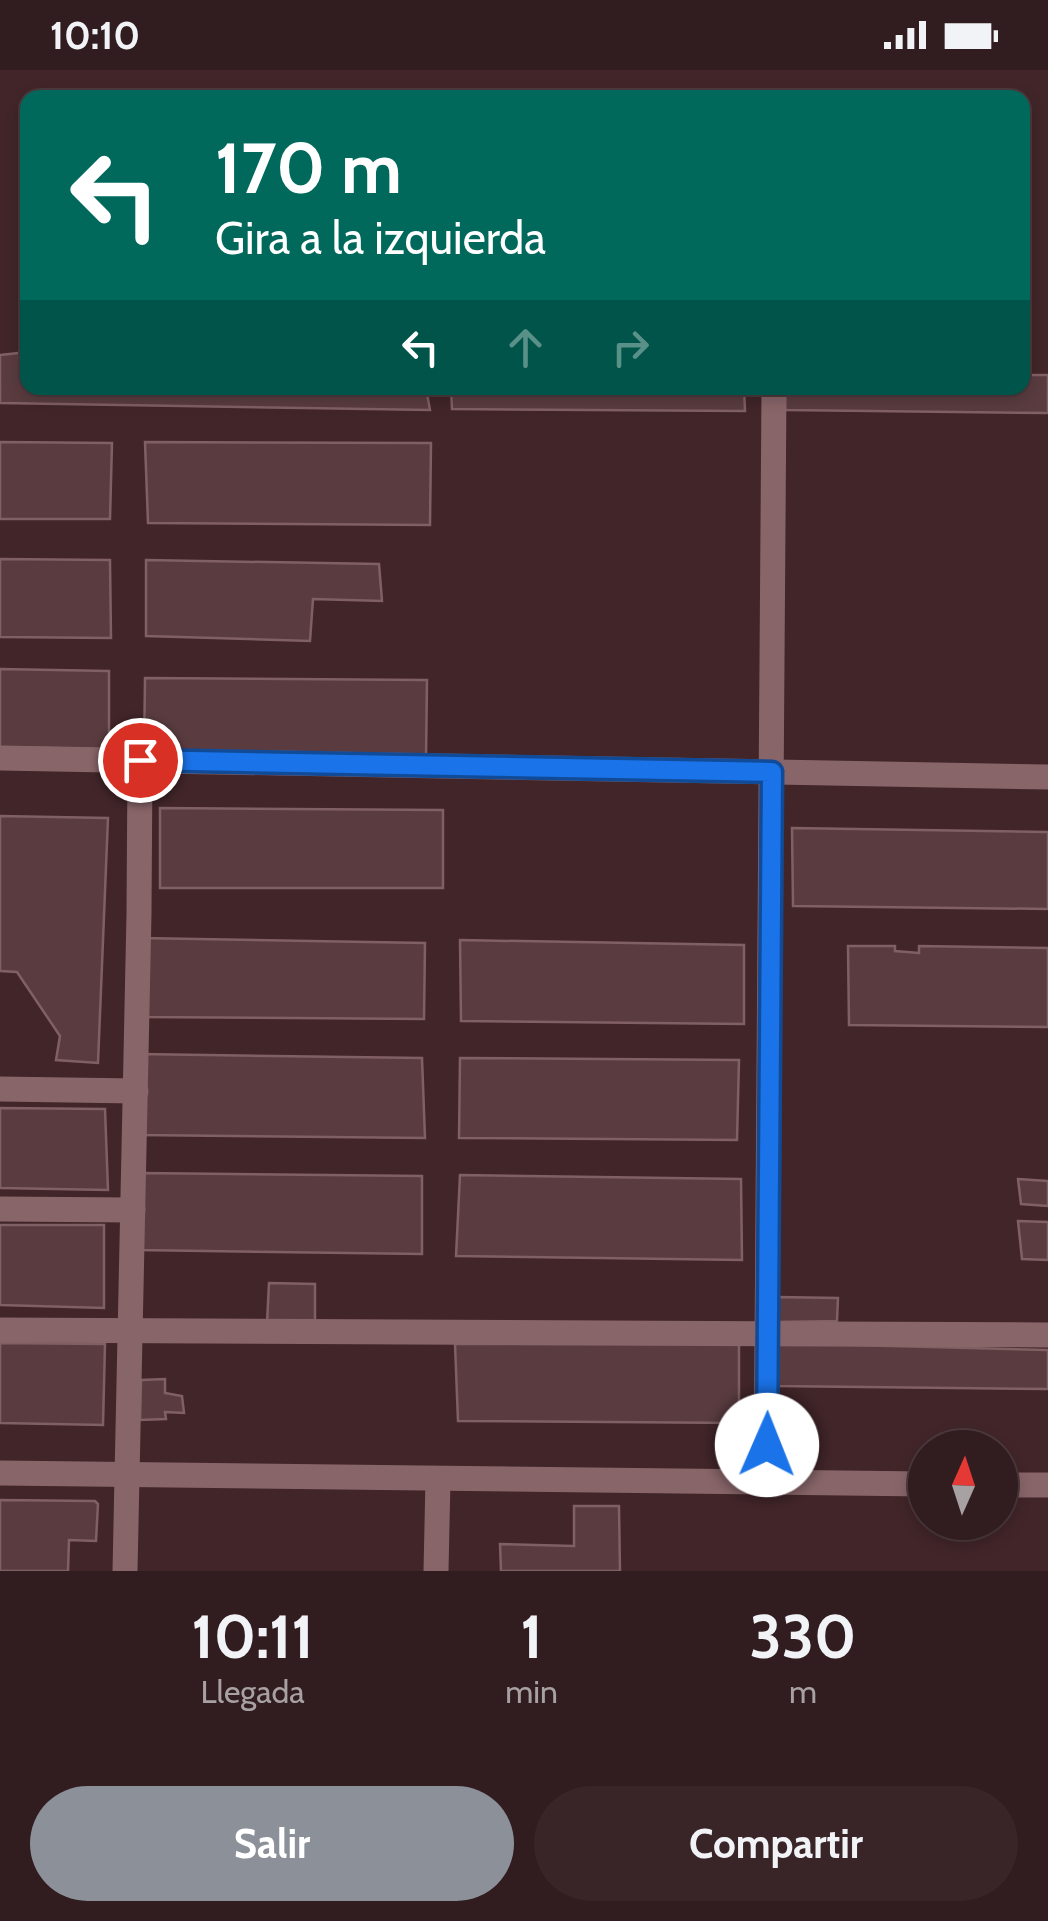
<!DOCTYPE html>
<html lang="es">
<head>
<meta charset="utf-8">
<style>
  body { margin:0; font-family:Cabin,sans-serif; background:#392528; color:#f1f3f6; height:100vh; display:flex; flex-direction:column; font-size:38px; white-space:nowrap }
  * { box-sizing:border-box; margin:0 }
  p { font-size:32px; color:#a8a1a4 }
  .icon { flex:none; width:55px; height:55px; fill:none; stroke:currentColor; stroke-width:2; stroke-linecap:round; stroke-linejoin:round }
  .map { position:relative; height:1501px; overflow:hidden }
  .details { display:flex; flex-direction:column; background:#311c1f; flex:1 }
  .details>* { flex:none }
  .guide { position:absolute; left:20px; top:20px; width:1010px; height:305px; border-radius:20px; box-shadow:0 5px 15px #0003,0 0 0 2px #4c3a3d; background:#00695c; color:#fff; overflow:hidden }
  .needle { width:65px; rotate:3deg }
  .fabs { position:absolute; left:908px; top:1360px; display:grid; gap:20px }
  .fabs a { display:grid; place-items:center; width:110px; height:110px; border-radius:50%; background:#311c1f; box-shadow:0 5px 15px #0003,0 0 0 2px #4c3a3d; font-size:50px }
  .pin { position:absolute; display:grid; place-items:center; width:85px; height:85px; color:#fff; margin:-42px; border:5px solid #fff; border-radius:50%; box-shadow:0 2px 10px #0007 }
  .me { position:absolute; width:110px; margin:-55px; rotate:1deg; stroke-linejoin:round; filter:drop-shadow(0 0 8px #0008) }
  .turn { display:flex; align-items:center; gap:35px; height:210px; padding:0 30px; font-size:45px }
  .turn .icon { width:130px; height:130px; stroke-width:2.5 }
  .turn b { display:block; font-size:70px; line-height:85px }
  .lanes { display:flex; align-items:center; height:95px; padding:0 30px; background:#0003; justify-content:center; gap:50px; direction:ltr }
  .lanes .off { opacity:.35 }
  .eta { display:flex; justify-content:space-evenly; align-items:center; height:170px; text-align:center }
  .eta b { font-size:60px; font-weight:700; line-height:70px }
  .cta { display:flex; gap:20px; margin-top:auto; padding:20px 30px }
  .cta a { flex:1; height:115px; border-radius:60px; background:#8c9099; color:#fff; font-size:40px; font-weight:700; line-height:115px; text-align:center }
  .cta a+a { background:#392528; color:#f1f3f6 }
  .status { display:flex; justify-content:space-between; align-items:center; height:70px; padding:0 50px; background:#311c1f; direction:ltr }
  .status svg { height:28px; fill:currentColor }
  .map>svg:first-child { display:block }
  .building { fill:#5a3c40; stroke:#816064; stroke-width:2.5 }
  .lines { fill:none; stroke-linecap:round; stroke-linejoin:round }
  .minor { stroke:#886569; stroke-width:25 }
  .route-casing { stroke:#114b97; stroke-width:25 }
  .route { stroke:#1a73e8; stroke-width:18 }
</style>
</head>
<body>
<div class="status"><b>10:10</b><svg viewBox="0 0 49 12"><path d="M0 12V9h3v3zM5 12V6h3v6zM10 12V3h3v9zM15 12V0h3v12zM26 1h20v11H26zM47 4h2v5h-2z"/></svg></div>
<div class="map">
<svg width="1048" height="1501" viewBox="0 0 1048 1501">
  <rect width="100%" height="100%" fill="#412529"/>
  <g class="building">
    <polygon points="28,282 28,318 426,318 430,340 0,333 0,285"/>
    <polygon points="1022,305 1048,305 1048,343 785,340 785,318 1022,318"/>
    <polygon points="451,318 744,318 745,341 452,339"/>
    <polygon points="0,372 112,373 110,449 0,449"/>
    <polygon points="145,372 431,373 430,455 148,453"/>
    <polygon points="0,489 110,490 111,568 0,567"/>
    <polygon points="146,490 379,494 382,531 313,529 310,571 146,566"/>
    <polygon points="0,599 109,601 109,679 0,677"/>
    <polygon points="145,608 427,610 426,689 144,686"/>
    <polygon points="160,738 443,740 443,818 160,818"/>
    <polygon points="0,746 108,748 98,993 56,990 60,966 17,902 0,901"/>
    <polygon points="792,758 1048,762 1048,839 793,836"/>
    <polygon points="140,868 425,873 424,949 141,947"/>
    <polygon points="460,870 744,875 744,954 461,951"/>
    <polygon points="848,876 895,876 895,881 919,883 919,876 1048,878 1048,957 849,955"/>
    <polygon points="139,984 422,988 425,1068 138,1065"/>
    <polygon points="460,988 739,990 737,1070 459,1068"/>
    <polygon points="0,1038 105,1039 108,1120 0,1118"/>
    <polygon points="140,1103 422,1106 422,1184 137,1180"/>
    <polygon points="460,1105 741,1109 742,1190 456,1186"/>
    <polygon points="1018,1109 1048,1111 1048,1136 1021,1134"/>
    <polygon points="1018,1151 1048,1152 1048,1190 1022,1189"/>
    <polygon points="0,1155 104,1155 104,1238 0,1235"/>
    <polygon points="269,1213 315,1214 315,1253 267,1253"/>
    <polygon points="776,1227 838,1228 837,1251 777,1252"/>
    <polygon points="0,1273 105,1274 103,1355 0,1353"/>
    <polygon points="774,1273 1048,1280 1048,1319 774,1316"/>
    <polygon points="455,1274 739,1274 739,1353 458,1351"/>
    <polygon points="165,1309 165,1323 182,1326 184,1343 165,1342 166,1349 140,1350 141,1310"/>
    <polygon points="0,1430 95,1431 98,1434 96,1471 69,1470 68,1501 0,1501"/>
    <polygon points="574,1436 619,1436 620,1501 501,1501 500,1474 574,1476"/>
  </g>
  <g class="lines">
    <g class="minor">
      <polyline points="0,688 1048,707"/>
      <polyline points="0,1019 136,1021"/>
      <polyline points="0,1139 133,1140"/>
      <polyline points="0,1260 1048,1265"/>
      <polyline points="0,1403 925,1414"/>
      <polyline points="766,1412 774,318"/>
      <polyline points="1000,1415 1048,1415"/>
      <polyline points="125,1501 139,844 140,691"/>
      <polyline points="436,1501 438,1409"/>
    </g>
  </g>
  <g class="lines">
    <g class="route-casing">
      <polyline id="route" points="140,690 772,702 767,1375"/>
    </g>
    <use href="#route" class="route"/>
  </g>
</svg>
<div class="fabs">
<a><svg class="needle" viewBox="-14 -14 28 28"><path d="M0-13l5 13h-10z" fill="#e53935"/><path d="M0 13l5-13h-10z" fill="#a8a1a4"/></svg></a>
</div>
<div class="pin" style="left:140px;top:690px;background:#d93025"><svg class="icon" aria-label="arrive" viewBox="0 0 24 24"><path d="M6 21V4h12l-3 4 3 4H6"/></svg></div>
<svg class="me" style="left:767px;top:1375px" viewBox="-20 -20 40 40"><circle r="19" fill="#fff"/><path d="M0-13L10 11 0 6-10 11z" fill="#1a73e8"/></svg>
<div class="guide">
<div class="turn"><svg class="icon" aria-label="left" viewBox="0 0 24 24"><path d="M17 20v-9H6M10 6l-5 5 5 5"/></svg><div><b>170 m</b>Gira a la izquierda</div></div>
<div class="lanes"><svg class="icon" aria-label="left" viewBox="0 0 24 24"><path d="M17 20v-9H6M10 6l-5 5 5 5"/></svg><svg class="icon off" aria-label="ahead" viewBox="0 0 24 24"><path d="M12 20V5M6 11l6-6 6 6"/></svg><svg class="icon off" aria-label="right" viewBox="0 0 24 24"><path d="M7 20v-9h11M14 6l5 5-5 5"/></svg></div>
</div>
</div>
<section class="details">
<div class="eta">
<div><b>10:11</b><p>Llegada</p></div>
<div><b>1</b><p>min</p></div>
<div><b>330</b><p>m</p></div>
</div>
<div class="cta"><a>Salir</a><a>Compartir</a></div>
</section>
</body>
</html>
